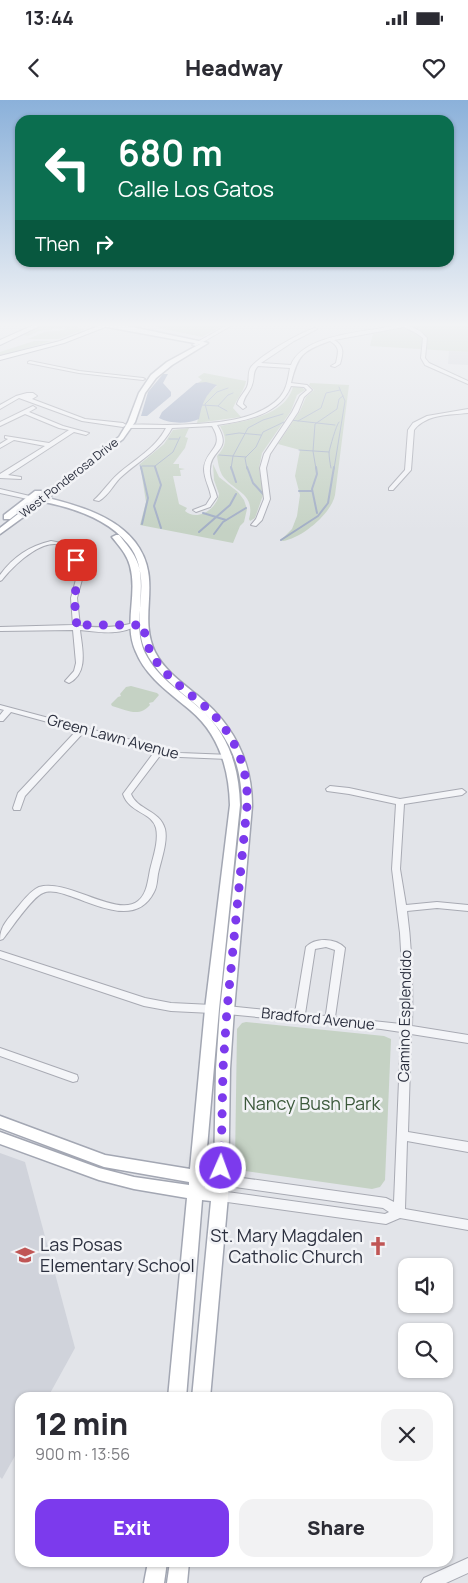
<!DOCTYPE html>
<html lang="en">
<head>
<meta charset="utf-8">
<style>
  body { margin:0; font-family:Manrope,sans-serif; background:#f2f2f3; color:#2b2b33; height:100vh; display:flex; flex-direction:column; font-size:19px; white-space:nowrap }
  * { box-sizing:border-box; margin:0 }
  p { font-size:16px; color:#7c7c81 }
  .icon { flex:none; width:28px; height:28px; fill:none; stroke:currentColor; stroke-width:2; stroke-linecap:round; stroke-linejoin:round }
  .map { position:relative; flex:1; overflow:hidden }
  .panel { position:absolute; left:15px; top:1292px; width:438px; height:175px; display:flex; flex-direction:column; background:#fff; border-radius:15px; box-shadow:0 1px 4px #0004 }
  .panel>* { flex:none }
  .hud { position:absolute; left:15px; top:15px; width:439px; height:152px; border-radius:15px; box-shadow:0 1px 4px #0004; background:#0b6e4f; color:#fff; overflow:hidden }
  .controls { position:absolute; left:398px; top:1158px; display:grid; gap:10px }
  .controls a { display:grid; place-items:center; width:55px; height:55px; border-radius:10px; background:#fff; box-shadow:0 1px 4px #0004; font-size:25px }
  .pin { position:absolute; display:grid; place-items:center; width:42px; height:42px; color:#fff; margin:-21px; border-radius:10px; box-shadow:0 2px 8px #0006 }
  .me { position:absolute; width:55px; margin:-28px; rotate:2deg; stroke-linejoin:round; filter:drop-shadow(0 0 4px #0008) }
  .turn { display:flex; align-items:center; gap:18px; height:105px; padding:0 20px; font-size:22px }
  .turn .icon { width:65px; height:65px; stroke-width:2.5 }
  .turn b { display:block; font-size:35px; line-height:42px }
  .then { display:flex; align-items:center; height:48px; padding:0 20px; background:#0003; gap:10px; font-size:19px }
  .round { display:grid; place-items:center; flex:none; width:52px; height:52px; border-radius:15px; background:#f2f2f3 }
  .summary { display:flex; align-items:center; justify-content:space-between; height:85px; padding:0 20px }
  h1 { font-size:30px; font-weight:800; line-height:38px }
  .button { display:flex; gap:10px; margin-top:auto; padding:10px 20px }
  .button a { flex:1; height:58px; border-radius:15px; background:#7c3aed; color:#fff; font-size:20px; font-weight:800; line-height:58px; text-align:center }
  .button a+a { background:#f2f2f3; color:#2b2b33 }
  .status { display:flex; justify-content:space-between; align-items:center; height:35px; padding:0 25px; background:#fff; direction:ltr }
  .status svg { height:14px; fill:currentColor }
  header { display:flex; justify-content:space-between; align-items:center; height:65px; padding:0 20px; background:#fff; font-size:22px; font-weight:800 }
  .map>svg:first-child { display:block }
  .built { fill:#d0d3db }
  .green { fill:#c5d2c4 }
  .water { fill:#a1adc5 }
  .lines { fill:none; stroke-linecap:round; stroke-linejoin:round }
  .stream-far1 { stroke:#a1adc5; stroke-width:1 }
  .stream { stroke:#a1adc5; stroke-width:2 }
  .minor-casing { stroke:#a8aab3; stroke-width:2 }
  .major-casing { stroke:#a3a7b3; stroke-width:3 }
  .highway-casing { stroke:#8b909e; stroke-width:2 }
  .minor { fill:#f4f5f8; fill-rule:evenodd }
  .major { fill:#fff; fill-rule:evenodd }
  .highway { fill:#fff; fill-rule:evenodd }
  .route { stroke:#7c3aed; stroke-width:9; stroke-dasharray:0 16.2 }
  .labels { text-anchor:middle; stroke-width:5; stroke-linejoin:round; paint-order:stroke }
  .far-street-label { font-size:12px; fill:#2c303f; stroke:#f2f3f6 }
  .street-label { font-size:15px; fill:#2c303f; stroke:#f2f3f6 }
  .near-park-label { font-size:18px; fill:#3c593b; stroke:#f2f3f6 }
  .near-poi-label { font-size:18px; fill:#2c303f; stroke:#f2f3f6; text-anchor:end }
</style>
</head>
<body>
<div class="status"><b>13:44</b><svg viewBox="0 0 49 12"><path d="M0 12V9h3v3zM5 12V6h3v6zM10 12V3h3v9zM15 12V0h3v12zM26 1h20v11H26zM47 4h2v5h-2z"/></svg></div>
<header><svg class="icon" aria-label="back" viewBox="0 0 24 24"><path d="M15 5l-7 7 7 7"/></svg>Headway<svg class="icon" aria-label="heart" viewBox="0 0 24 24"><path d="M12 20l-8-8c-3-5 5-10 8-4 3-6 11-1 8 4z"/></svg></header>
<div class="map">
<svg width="468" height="1483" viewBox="0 0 468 1483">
  <rect width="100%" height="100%" fill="#e2e4e9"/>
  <g class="built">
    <polygon points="449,251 468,252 468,265 448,264"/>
    <polygon points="0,1053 25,1062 75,1248 48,1297 20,1298 20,1347 2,1379 0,1377"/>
  </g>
  <g class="green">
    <polygon points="46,224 68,225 67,227 73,226 85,229 59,239 28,239 44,232 64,230 67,227 39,231 28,236 24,235"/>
    <polygon points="153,224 226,224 202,237 159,228"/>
    <polygon points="418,224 468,224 468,252 370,246 373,233"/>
    <polygon points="34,241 52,241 0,256 0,252"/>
    <path d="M204,273L246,281C245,289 237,299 233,308L241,317L197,323C202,307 201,298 217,286L198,283L202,280L198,277Z"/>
    <path d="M310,283L349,285L335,395C331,414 302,438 283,441L281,440L292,429L297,416L300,395L295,376L300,350L278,344L300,311L306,297L314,290L309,285Z"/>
    <path d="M300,286L305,290L297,295L291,311L262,353L259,368L263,395L255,418L250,421L249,419C256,393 234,392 222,375C219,369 218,363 217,356C227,345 227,338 220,326C244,321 285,316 293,287Z"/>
    <path d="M189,328L185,337L188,338L185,348L173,364H179V368L185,369L180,370L181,376H173L179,404L187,408L185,411C197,422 217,409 219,394L214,380L213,364L219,377L238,392L244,400L247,409L244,422L240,426L233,443L140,425L146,402L140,364L164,344L173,330Z"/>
    <path d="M131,586L157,593L159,595L153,602L149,603L150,605C139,618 127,610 112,606L111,604L118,597L121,596L120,594L126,587Z"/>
    <polygon points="246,922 384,936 391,939 385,1080 380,1087 372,1089 245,1071 235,1061 237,929 242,923"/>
  </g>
  <g class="water">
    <polygon points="163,274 168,274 163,283 171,292 171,296 147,316 141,316 148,292"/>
    <path d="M206,282L217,285C205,296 202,303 199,319C189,324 169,324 159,318L162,312L196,283Z"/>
  </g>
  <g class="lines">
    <g class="stream-far1">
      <polyline points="202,305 218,306"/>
      <polyline points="227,311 218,306 228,295 233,293"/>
      <polyline points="209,319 205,304 217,292 228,288"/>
      <polyline points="290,320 335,325"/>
      <polyline points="298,321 321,308 326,293 340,290"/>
      <polyline points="226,335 239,333 261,335"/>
      <polyline points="169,339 178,339"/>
      <polyline points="299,350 329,352"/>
      <polyline points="219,355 246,357"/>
      <polyline points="140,365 141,369"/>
      <polyline points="142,366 155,366"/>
      <path d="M331,368C330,363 329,357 329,352C330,348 336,325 339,322"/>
      <polyline points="156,369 155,366 173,352 180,337"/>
      <polyline points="231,369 233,356 248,328 263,320 283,314"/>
      <polyline points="247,369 245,358 256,347 263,332 284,322"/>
      <polyline points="316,369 313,351 315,324 337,309 339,299 343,296"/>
      <polyline points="334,369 345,301 339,287"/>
    </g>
    <g class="stream">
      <polyline points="141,367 148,398 142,424"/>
      <polyline points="155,367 161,385 154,406 161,428"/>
      <polyline points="231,367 236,382"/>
      <polyline points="247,367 253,383 263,394"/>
      <polyline points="316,367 317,374 312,389 317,413"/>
      <polyline points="299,391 312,391"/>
      <polyline points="203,413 226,420"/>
      <polyline points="199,432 230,405 236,394"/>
      <polyline points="214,434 223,422 246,408"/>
      <polyline points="281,440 318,416 328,403 334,367"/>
    </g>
    <g class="minor-casing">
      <g id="minor">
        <polygon points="229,224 234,224 196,246 192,245"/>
        <path d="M403,224H413L409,226L420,231L427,238L425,258L429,263L468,281V284L425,265L421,258L423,238L416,233L404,227L334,240C345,246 343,254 340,264L335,267L331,266L336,263C338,252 341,248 330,241C302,251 298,255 291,283L307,285L312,290L304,297L298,312L270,354L266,368L270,399L262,420L256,426L251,425L256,419L264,399L260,368L264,354L292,312L300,296L307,290L304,287L291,286C280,315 245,321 217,325C233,351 211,348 210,369C209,379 215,388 217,397L210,407L196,412L193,410L206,405L211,397C210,388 204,379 204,369C205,349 226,349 212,326L172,328C160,351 138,361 120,378C113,385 109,395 99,401L94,400C103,392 109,382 118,374C135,359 155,349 166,328H131L129,327V325C142,324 155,325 168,325C201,324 256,324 280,297C287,289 288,278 290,268L258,266C252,272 255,277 252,285C250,292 244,296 243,304L246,307L243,309L237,304C239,297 244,293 247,287C250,280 247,273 251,267C261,255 299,233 315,228L317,229L294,241L261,263L291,265C304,232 373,232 403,224Z"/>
        <polygon points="30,261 79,271 143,278 145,279 143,280 79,273 28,263 28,262"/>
        <polygon points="27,293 33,293 37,296 32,299 85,319 123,323 126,325 123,327 82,321 19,298 0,309 0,305 16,296"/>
        <polygon points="33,306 36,308 29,312 63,326 89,333 86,335 74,332 8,375 21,377 21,379 0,378 0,374 45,346 14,340 0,348 0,344 8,339 5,338 5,336 49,343 69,330 59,328 25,314 0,326 0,322"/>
        <path d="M468,309V313C450,315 426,314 414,330L411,370L393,390H389V388L405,370L408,330L413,323L427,316Z"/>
        <polygon points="0,389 34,397 35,398 32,400 0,393"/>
        <path d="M51,441C74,444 75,453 84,472L77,498L80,526C99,528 115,528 134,523L137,525C122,536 98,532 80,530C82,548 89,573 69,583L65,581L74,571L76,563L73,530L0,531V527L73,525L71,498L78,472C75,466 72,455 68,450C49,430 13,466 2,480L0,481V475C13,457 29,446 51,441Z"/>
        <path d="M0,605L180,653L231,655L232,657L231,659H228L180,657L162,653L131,694C137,710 160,710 165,729C168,742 161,760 158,774C157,780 157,787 154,792C137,826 99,806 73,797C64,794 52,789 43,793C32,797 11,829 3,839L0,840C0,826 8,819 17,808C23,801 30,791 39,787C67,778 117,818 138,801C147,794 148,780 150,770C153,757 159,741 156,728C152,712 129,713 123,694L155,651L84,632L25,696L20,710H14L13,708L18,693L77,630L11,612L3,621H0V615L4,610L0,609Z"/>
        <path d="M330,686L349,688L400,699L462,689L466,692L462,695L404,704L400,769L406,805L437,802L468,805V811L437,808L407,811C412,849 413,887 412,926L468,935V943L411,934L408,1032L468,1042V1052L407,1041L405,1109L468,1120V1130L400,1118L386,1124L220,1101L216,1100L214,1096L216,1092L220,1091L385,1114L389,1112L383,1108L221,1085L217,1084L215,1080L217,1076L221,1075L386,1098L394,1102L401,932L381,929L227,914L223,913L222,910L223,907L227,906L295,913L306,847C315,837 336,838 345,848L335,917L401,924L403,884L400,833L392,769L396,704L349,694L327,691L326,689ZM326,847L335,850L326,914L325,916L305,914L315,849Z"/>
        <polygon points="0,851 145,898 171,903 212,905 216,906 217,909 216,912 212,913 171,911 144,906 0,858"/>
        <polygon points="0,948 77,975 78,978 77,981 73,982 0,956"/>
        <polygon points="468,1458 468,1473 446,1483 421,1483 424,1478"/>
      </g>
    </g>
    <g class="major-casing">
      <g id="major">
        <path d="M91,224H118L208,243L172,265L156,278L145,293L135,322L123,339L48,398C79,406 115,416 135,442C164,480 137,514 155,552C164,570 182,583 197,595C233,624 252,660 252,706L234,910L230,969L228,1096L210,1298H192L211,1101L202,1100L186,1298H168L187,1098L134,1089L99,1080L0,1044V1032L99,1068L134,1077L189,1085V1082L104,1067L0,1028V1016L105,1055L190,1069L205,909L230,705C229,669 219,634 190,610C170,593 146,577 136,552C123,524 138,495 130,466C127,454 119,446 112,437L116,435H119C126,444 134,452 138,464C148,492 131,523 145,553C157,577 179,590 198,607C228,632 239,667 240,705L219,909L205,1071L214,1073L216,969L220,910L242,706C242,658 225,628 188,598C172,585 154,570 145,550C130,516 154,475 128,444C108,419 74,408 44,402L0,434V428L36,400H34L10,419H4V415L35,391H41L42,393L39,396H41L119,337L128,322L139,293L151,275L167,262L200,244ZM204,1084L213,1085V1088L204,1087Z"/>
        <polygon points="148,1462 167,1462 164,1483 144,1483"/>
        <polygon points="170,1462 189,1462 187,1483 167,1483"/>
      </g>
    </g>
    <g class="highway-casing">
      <g id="highway">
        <polygon points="36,224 44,224 0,245 0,240"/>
        <polygon points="104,224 113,224 64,243 0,260 0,256 60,241"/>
      </g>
    </g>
    <use href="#minor" class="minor"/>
    <use href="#major" class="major"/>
    <use href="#highway" class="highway"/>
  </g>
  <linearGradient id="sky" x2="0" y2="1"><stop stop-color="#8bb1da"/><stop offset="0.52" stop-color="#f2f3f5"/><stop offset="1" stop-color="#f2f3f5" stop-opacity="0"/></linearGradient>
  <rect width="468" height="432" fill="url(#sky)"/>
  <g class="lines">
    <path class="route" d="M76,460L81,476L74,495L77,528L83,525H144C145,567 183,586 210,611C236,637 249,670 247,706L227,910L223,969L221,1068"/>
  </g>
  <defs>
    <g id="church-bare" transform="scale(1.5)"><path d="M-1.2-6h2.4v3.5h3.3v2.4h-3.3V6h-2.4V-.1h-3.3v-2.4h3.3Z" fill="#c05655" stroke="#f2f3f6" stroke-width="2.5" paint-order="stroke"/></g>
    <g id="school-bare" transform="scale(1.5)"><path d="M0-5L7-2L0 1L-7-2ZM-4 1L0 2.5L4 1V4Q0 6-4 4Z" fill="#c05655" stroke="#f2f3f6" stroke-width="2.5" paint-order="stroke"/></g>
  </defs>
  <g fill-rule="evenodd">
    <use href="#church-bare" x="378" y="1146"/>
    <use href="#school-bare" x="25" y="1155"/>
  </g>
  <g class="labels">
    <g class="far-street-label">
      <text transform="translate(69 378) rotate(-38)" y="4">West Ponderosa Drive</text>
    </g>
    <g class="street-label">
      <text transform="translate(113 637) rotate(15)" y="5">Green Lawn Avenue</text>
      <text transform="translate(405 916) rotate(-89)" y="5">Camino Esplendido</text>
      <text transform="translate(318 919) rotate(6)" y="5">Bradford Avenue</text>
    </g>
    <g class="near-park-label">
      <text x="312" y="1010">Nancy Bush Park</text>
    </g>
    <g class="near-poi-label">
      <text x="363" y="1142">St. Mary Magdalen<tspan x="363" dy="21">Catholic Church</tspan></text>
      <text x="40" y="1151" text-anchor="start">Las Posas<tspan x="40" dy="21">Elementary School</tspan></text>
    </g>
  </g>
</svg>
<div class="controls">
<a><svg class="icon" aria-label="sound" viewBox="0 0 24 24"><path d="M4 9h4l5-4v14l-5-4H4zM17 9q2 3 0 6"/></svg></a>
<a><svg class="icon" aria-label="search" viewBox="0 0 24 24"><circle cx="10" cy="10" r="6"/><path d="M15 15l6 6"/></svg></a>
</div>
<div class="pin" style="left:76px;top:460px;background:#d93025"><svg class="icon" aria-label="arrive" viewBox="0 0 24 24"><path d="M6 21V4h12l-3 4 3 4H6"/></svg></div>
<svg class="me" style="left:221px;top:1068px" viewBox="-20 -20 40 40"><circle r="17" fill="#7c3aed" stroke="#fff" stroke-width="3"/><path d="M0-11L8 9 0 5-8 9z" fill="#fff"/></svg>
<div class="hud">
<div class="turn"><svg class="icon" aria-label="left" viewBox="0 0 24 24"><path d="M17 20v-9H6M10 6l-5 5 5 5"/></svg><div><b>680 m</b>Calle Los Gatos</div></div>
<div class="then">Then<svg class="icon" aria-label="right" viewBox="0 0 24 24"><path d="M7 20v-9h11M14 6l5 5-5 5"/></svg></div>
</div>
<section class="panel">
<div class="summary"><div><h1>12 min</h1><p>900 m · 13:56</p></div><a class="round"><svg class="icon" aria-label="close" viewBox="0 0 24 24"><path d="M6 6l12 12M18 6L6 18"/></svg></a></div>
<div class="button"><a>Exit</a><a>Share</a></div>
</section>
</div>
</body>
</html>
